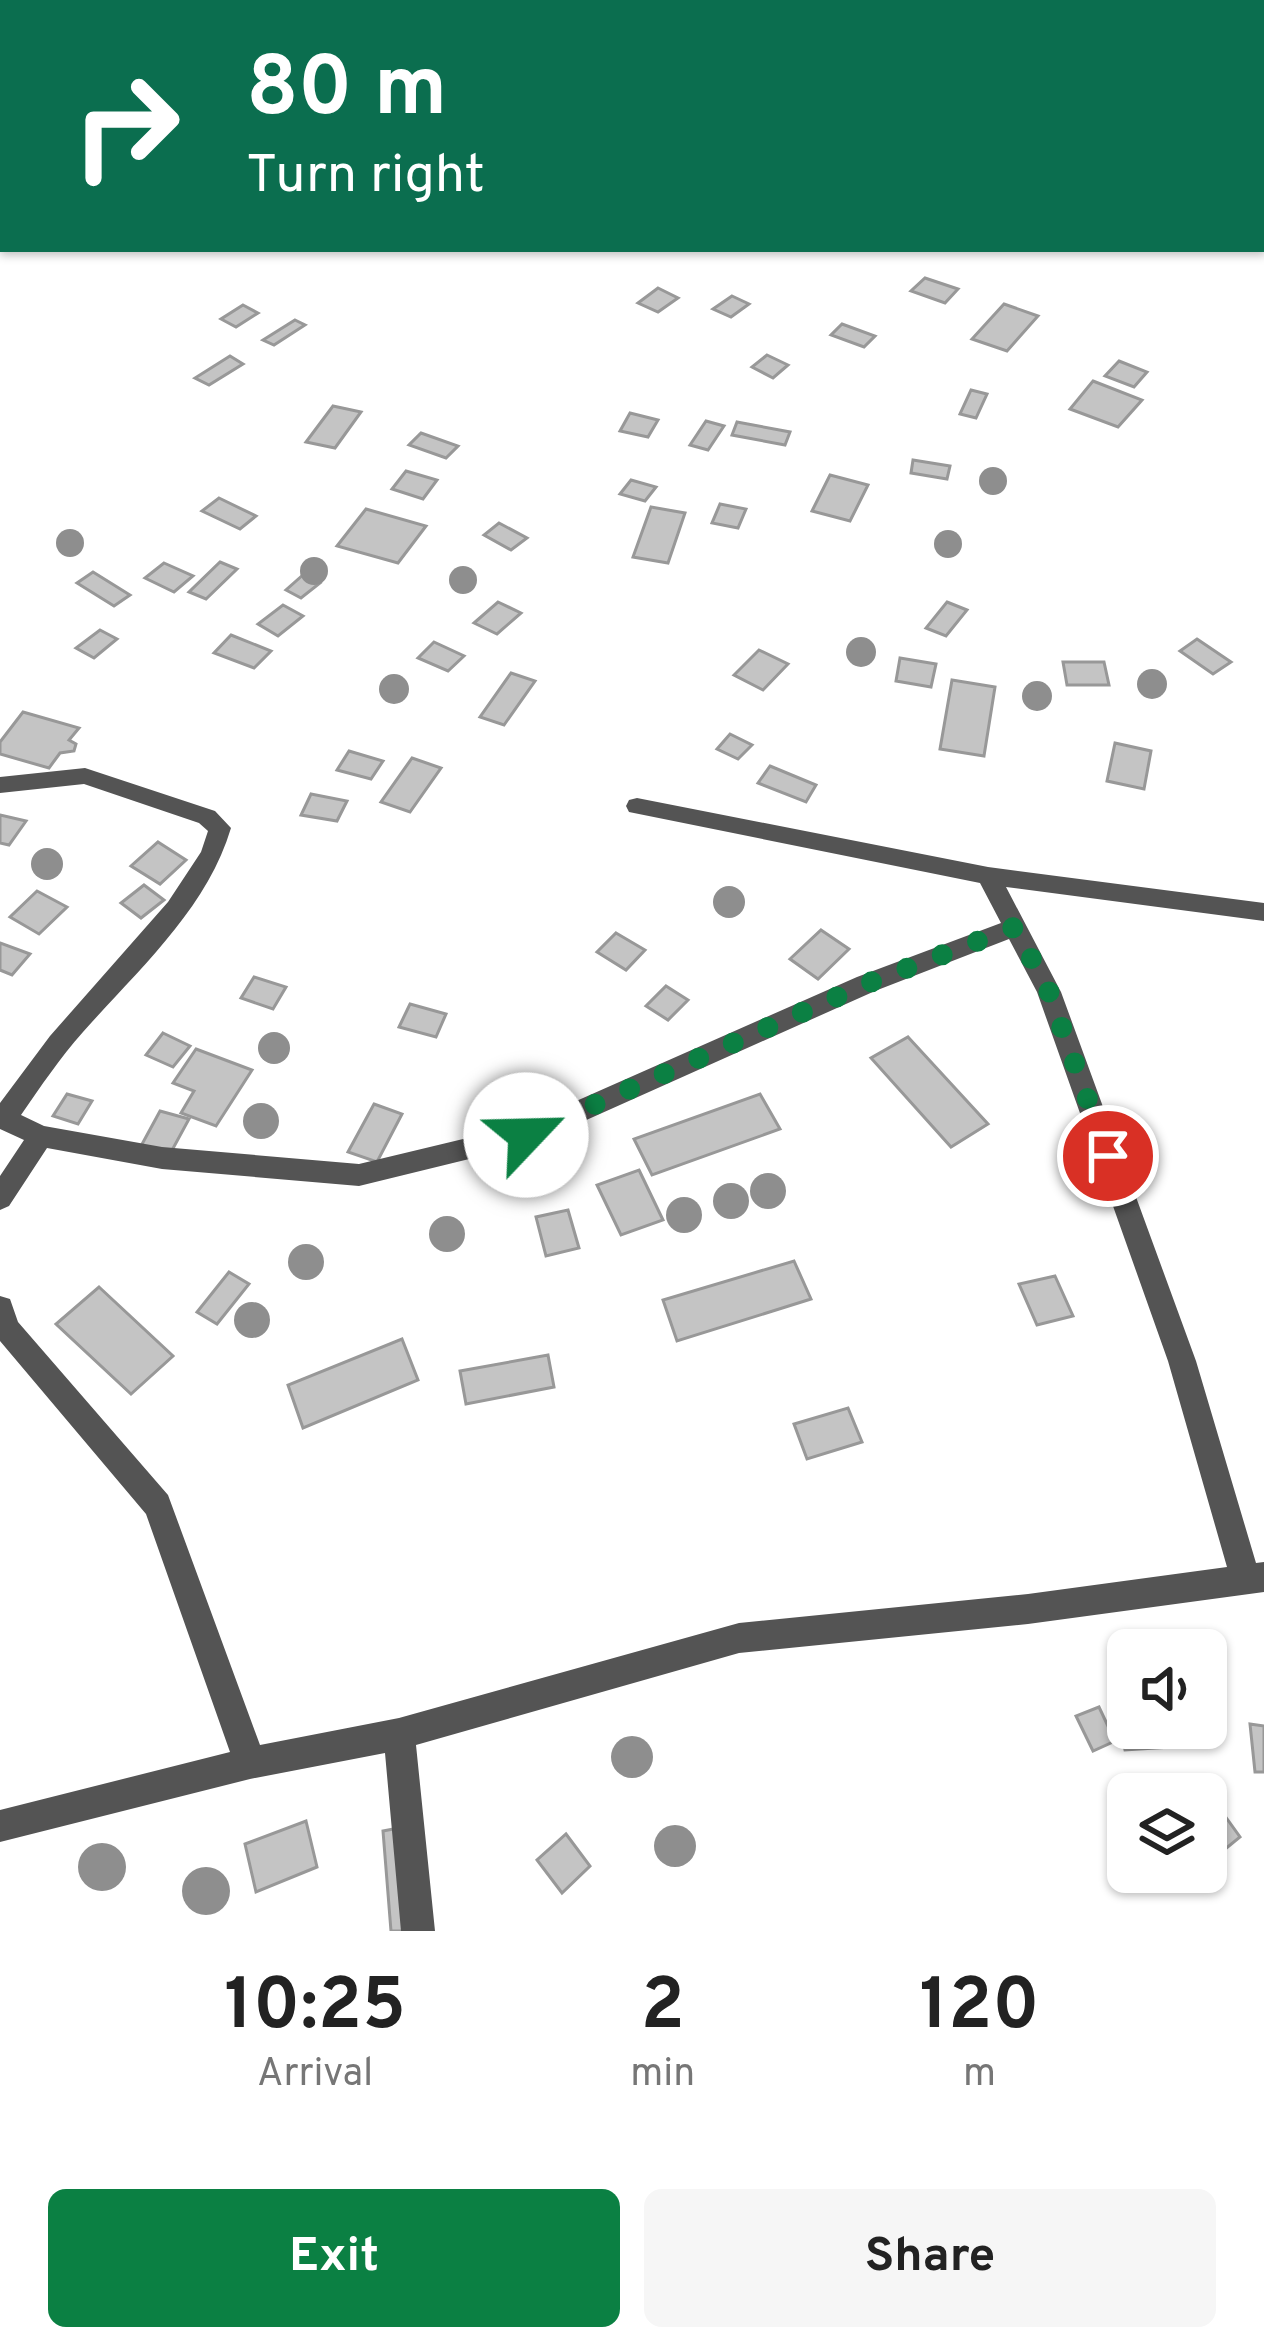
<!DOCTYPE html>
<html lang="en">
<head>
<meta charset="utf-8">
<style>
  body { margin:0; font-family:Overpass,sans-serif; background:#f6f6f6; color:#222; height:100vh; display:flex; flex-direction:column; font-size:45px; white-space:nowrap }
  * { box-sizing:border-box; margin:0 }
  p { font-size:39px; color:#767676 }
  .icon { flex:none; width:66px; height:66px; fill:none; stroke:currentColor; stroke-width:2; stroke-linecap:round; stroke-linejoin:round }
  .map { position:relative; height:1931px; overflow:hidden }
  .details { display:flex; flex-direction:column; background:#fff; flex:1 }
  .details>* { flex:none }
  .hud { position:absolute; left:0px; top:0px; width:1266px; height:252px; box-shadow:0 3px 9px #0004; background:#0b6e4f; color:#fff; overflow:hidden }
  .tools { position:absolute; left:1107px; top:1629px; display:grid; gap:24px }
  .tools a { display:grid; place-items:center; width:120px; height:120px; border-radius:18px; background:#fff; box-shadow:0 3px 9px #0004; font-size:60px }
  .pin { position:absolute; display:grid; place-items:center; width:102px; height:102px; color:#fff; margin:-51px; border:6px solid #fff; border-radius:50%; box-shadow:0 3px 12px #0007 }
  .me { position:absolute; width:132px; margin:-66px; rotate:66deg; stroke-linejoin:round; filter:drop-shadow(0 0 9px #0008) }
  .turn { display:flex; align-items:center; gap:42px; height:252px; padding:0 48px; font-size:54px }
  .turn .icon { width:156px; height:156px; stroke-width:2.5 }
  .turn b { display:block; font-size:84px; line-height:102px }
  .eta { display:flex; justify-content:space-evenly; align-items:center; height:204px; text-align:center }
  .eta b { font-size:72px; font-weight:700; line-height:84px }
  .action { display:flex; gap:24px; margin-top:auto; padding:24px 48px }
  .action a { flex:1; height:138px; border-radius:18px; background:#0b8043; color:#fff; font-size:48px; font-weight:700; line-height:138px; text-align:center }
  .action a+a { background:#f6f6f6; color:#222 }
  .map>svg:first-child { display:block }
  .building { fill:#c4c4c4; stroke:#989898; stroke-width:3 }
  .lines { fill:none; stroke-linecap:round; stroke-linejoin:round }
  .street { fill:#545454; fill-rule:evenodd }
  .tree { fill:#8e8e8e }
  .route { stroke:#0b8043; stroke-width:21; stroke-dasharray:0 37.8 }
</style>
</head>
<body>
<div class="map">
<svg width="1264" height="1931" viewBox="0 0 1264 1931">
  <rect width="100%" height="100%" fill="#fff"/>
  <g class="building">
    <polygon points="925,278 958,289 945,303 911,291"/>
    <polygon points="658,288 678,298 658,312 638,303"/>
    <polygon points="732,296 749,304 731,317 713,309"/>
    <polygon points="1004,304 1038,316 1007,351 972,339"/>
    <polygon points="243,305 258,313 236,327 221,319"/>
    <polygon points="295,320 305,325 274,345 263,340"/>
    <polygon points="842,324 875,336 864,347 831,335"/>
    <polygon points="767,355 788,365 773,378 752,367"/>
    <polygon points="230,356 243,364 209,385 195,378"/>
    <polygon points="1119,361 1147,372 1134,387 1105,376"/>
    <polygon points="1093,381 1142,400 1118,427 1070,409"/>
    <polygon points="971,390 987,394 976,418 960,414"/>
    <polygon points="333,406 361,412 335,448 306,442"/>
    <polygon points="630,413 658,420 648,437 620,431"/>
    <polygon points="706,421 724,426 708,450 690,445"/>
    <polygon points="737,422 790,432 785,445 732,435"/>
    <polygon points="421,433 458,446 446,458 409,445"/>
    <polygon points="913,460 950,466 947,479 911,473"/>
    <polygon points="406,471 437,480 423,499 392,489"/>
    <polygon points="830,475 868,485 850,521 812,511"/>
    <polygon points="631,480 656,487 645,501 620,494"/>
    <polygon points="219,498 256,516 240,529 202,511"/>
    <polygon points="720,504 746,509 738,528 712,523"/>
    <polygon points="651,507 685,513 668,563 633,557"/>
    <polygon points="366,509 426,526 398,563 337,546"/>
    <polygon points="499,523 527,538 511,550 484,535"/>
    <polygon points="220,562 237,569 206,599 189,592"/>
    <polygon points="164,563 193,576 174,592 145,578"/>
    <polygon points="93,572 130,595 114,606 77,583"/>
    <polygon points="304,574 320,583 301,598 286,590"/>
    <polygon points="498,602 521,613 497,634 474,623"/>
    <polygon points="947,602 967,610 946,636 926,628"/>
    <polygon points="283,605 303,616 278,636 258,624"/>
    <polygon points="100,630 117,639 94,658 76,648"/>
    <polygon points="231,635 271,651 254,668 214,653"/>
    <polygon points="1197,639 1231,662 1213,674 1180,651"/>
    <polygon points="434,642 464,656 448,671 418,658"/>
    <polygon points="759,650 788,664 763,690 734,675"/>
    <polygon points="900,658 936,664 931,687 896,681"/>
    <polygon points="1063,662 1104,662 1109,685 1067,685"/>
    <polygon points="511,673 535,681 504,725 480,717"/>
    <polygon points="952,680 995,687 984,756 940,749"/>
    <polygon points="23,712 79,728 69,740 76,744 74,751 60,753 49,768 0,754 0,742"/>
    <polygon points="730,734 752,745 738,759 717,749"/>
    <polygon points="1115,743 1151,751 1144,789 1107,781"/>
    <polygon points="349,751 383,761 371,779 337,770"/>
    <polygon points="412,758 441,768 410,812 381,802"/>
    <polygon points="770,766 816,785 806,802 758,783"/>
    <polygon points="311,794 347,801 337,821 301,815"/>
    <polygon points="0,815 26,821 9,845 0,843"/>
    <polygon points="158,842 186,860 160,884 131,866"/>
    <polygon points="144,885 164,900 141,918 121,903"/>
    <polygon points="37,891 67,907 39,934 10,917"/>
    <polygon points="821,930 849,949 818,979 790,959"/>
    <polygon points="616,933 645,950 626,970 597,952"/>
    <polygon points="0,943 30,954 12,975 0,970"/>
    <polygon points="254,977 286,987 273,1009 241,998"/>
    <polygon points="666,986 688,1000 668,1020 646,1006"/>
    <polygon points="410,1004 446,1014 436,1037 399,1027"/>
    <polygon points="163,1033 190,1046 173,1067 146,1055"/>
    <polygon points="908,1037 988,1124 951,1147 871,1058"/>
    <polygon points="196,1049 252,1070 216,1126 181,1113 194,1091 173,1083"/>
    <polygon points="547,1093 551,1116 485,1127 481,1102"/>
    <polygon points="67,1094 92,1101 78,1124 53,1116"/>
    <polygon points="760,1094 780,1129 652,1175 634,1139"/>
    <polygon points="374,1104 402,1114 377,1162 348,1152"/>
    <polygon points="160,1111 189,1119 170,1154 141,1146"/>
    <polygon points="639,1170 663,1220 621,1235 597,1185"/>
    <polygon points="568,1210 579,1248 546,1256 536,1217"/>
    <polygon points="794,1261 811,1299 677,1341 663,1300"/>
    <polygon points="229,1272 249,1284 217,1324 197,1312"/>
    <polygon points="1055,1276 1073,1316 1037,1325 1019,1284"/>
    <polygon points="99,1287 173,1356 131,1394 56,1324"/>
    <polygon points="402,1339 418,1380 303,1428 288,1385"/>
    <polygon points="548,1355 554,1387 466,1404 460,1371"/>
    <polygon points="848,1408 862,1442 807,1459 794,1424"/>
    <polygon points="1128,1702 1128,1728 1166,1728 1170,1747 1125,1750 1115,1703"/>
    <polygon points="1099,1707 1115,1741 1093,1751 1076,1716"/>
    <polygon points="1250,1724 1264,1726 1264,1772 1255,1772"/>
    <polygon points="1225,1816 1240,1837 1207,1864 1206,1831"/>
    <polygon points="306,1821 317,1867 256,1892 245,1844"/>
    <polygon points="419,1824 428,1931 391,1931 383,1831"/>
    <polygon points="566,1834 590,1866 562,1893 537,1860"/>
  </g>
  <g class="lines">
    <g class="street">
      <polygon points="3,56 3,66 0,67 0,57"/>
      <path d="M85,768L215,811L231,828C207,909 138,970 83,1032C60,1058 41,1086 21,1115L44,1126L162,1147L359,1164L522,1125L857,977L1001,923L980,883L629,812L626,806L629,800L637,798L988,867L1264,903V921L1006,887L1061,992L1196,1361L1256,1563L1264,1562V1592L1028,1624L739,1653L416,1745L435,1931H401L385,1753L250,1779L0,1842V1810L230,1752L146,1514L0,1341V1296L10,1299L18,1322L168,1495L260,1745L399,1718L739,1623L1028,1594L1227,1567L1168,1361L1037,992L1009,939L875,991L535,1143L359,1186L162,1169L47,1148L9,1206L0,1210V1176L24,1140L0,1129V1103L50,1036L168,902L201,852L208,831L199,823L84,784L0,793V777Z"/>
    </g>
  </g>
  <g class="tree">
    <circle cx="993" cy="481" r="14"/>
    <circle cx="70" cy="543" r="14"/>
    <circle cx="948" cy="544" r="14"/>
    <circle cx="314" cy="571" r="14"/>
    <circle cx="463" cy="580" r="14"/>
    <circle cx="861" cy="652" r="15"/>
    <circle cx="1152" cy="684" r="15"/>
    <circle cx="394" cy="689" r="15"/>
    <circle cx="1037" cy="696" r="15"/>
    <circle cx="47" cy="864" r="16"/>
    <circle cx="729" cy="902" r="16"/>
    <circle cx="274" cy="1048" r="16"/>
    <circle cx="261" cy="1121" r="18"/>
    <circle cx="768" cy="1191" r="18"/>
    <circle cx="731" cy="1201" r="18"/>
    <circle cx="684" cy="1215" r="18"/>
    <circle cx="447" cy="1234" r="18"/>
    <circle cx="306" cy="1262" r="18"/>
    <circle cx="252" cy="1320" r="18"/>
    <circle cx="632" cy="1757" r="21"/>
    <circle cx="675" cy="1846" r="21"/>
    <circle cx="102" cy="1867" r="24"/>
    <circle cx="206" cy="1891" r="24"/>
  </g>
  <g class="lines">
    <polyline class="route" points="526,1135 866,984 1015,927 1049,992 1108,1156"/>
  </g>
</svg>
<div class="tools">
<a><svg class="icon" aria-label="sound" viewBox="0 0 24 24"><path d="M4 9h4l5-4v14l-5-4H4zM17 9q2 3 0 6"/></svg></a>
<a><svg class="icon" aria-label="layers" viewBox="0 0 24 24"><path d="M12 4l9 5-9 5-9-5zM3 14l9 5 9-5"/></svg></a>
</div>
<div class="pin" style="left:1108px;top:1156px;background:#d93025"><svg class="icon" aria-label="arrive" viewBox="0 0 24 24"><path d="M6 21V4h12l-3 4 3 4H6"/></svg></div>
<svg class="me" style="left:526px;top:1135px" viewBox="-20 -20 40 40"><circle r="19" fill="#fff"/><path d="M0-13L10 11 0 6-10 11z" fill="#0b8043"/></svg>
<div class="hud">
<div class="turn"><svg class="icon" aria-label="right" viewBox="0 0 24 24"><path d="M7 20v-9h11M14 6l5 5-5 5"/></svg><div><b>80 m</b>Turn right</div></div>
</div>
</div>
<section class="details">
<div class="eta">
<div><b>10:25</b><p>Arrival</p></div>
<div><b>2</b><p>min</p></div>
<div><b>120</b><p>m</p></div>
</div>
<div class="action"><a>Exit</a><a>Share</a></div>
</section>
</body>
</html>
